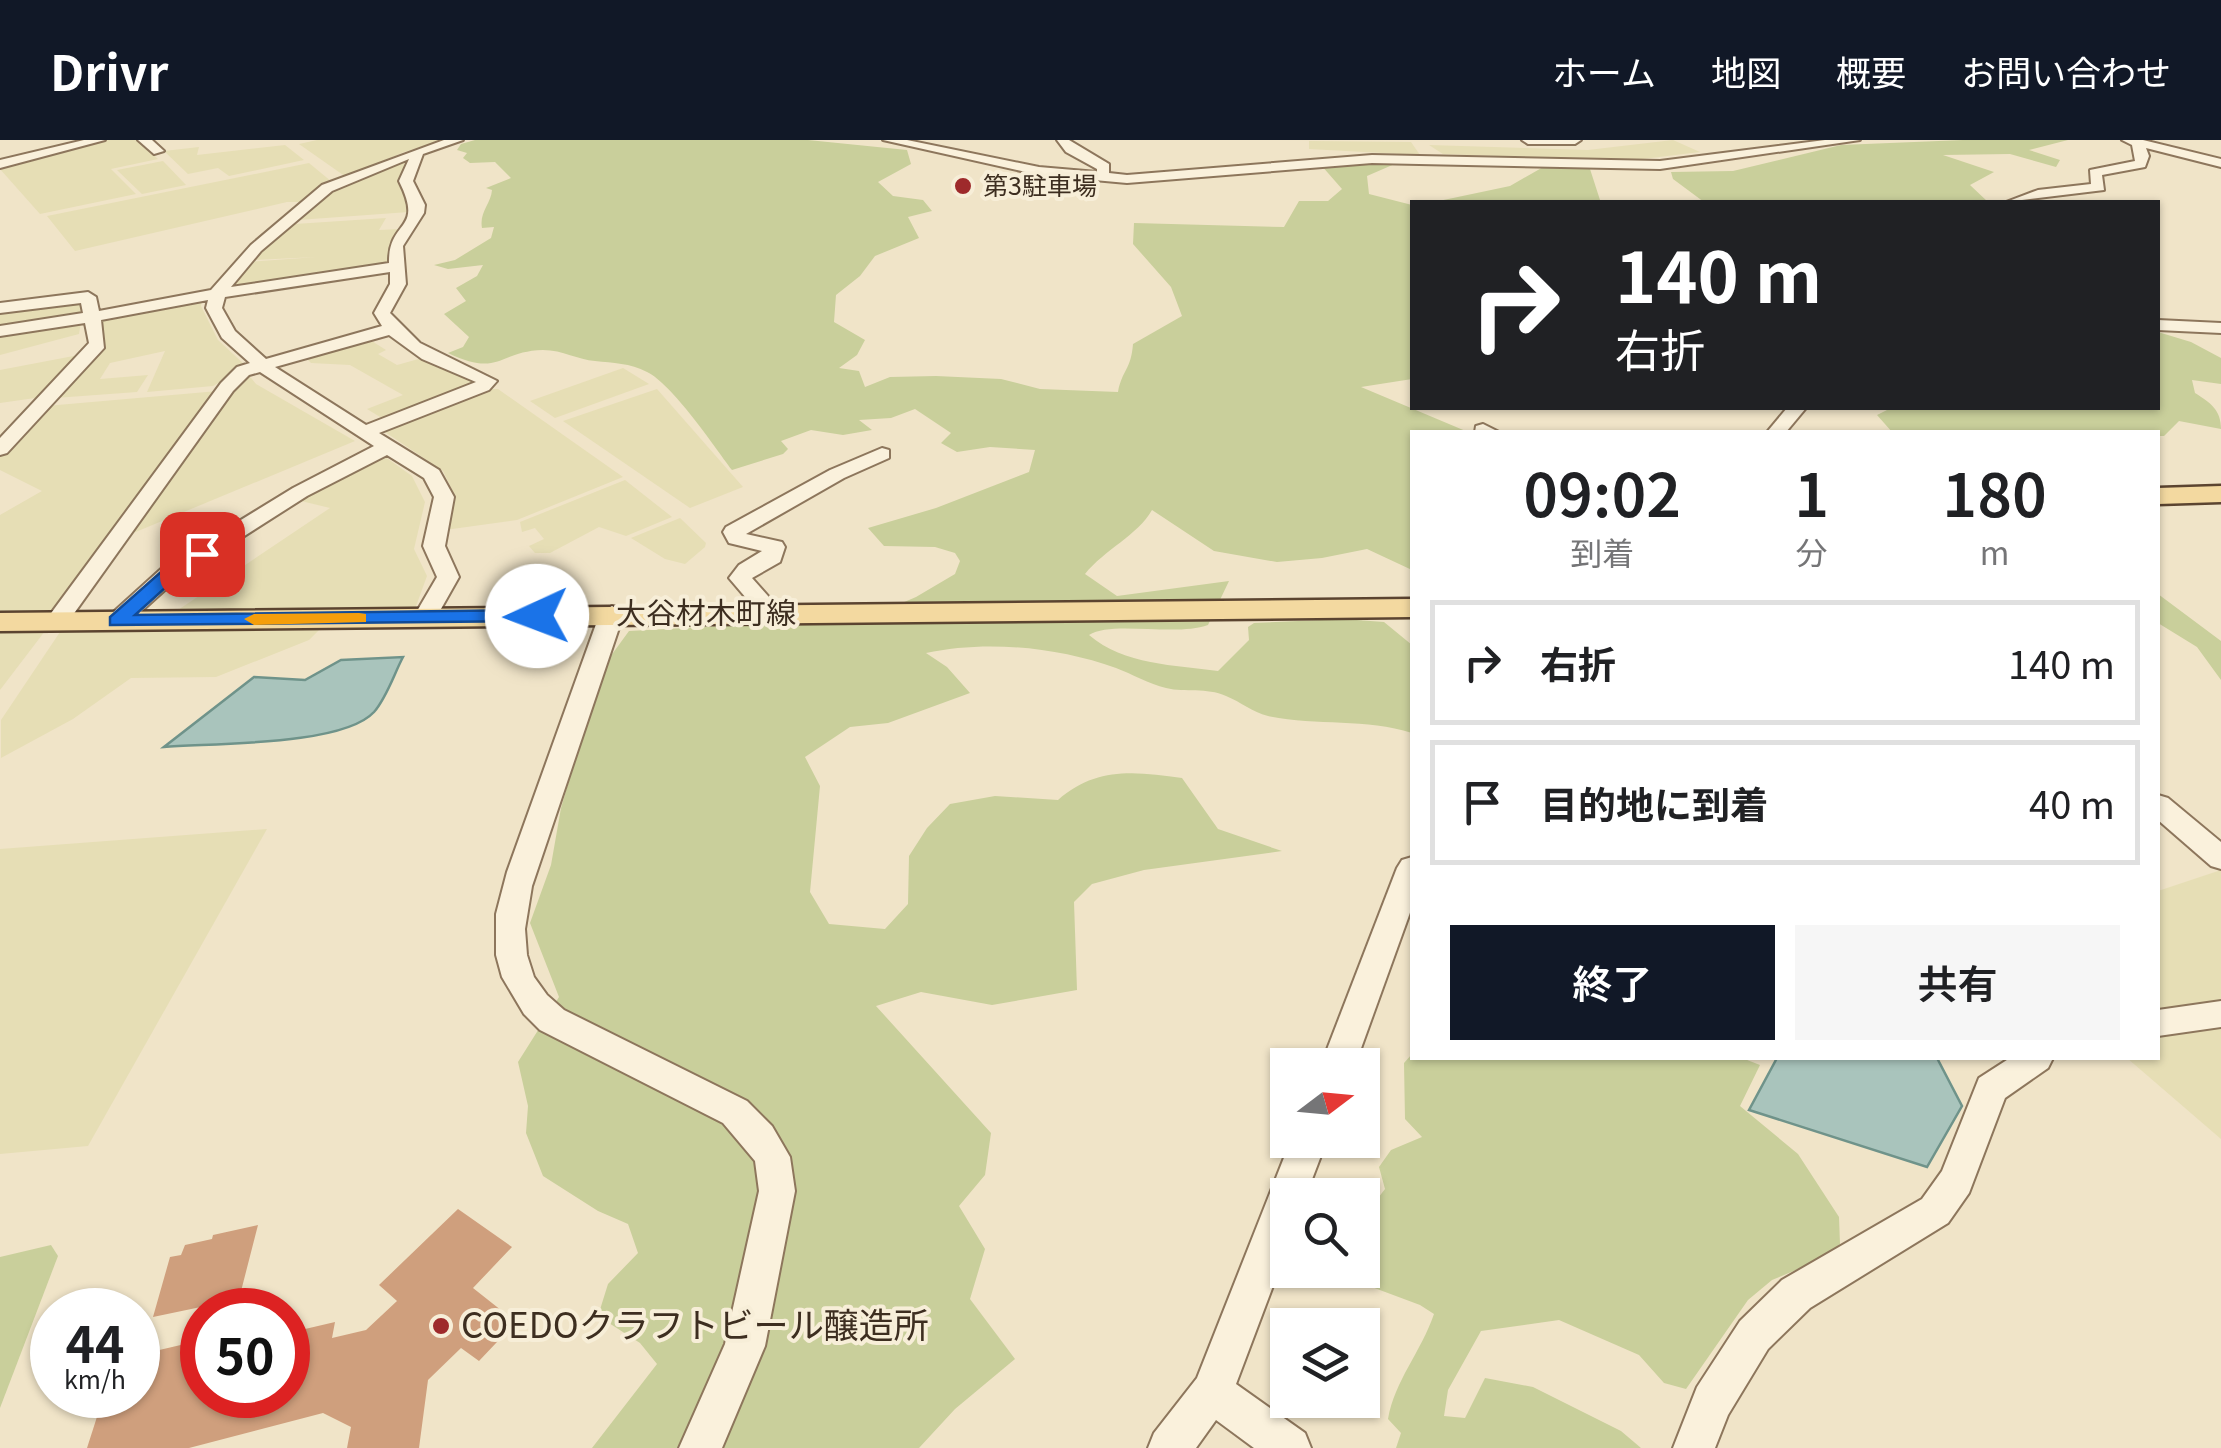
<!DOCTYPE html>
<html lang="ja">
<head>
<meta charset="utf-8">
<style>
  body { margin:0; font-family:Georgia,"Noto Sans JP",serif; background:#f6f6f6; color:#202124; height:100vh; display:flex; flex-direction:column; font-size:38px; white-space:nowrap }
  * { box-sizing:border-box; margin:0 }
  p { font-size:32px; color:#757577 }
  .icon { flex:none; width:55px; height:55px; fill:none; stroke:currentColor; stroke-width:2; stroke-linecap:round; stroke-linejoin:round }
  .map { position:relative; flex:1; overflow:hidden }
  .drawer { position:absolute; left:1410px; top:290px; width:750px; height:630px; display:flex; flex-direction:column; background:#fff; border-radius:0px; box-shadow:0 2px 8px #0004 }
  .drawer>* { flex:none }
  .top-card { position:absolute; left:1410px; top:60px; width:750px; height:210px; border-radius:0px; box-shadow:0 2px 8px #0004; background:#202124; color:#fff; overflow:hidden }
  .needle { width:65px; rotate:74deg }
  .fabs { position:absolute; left:1270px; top:908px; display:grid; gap:20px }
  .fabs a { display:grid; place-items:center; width:110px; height:110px; border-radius:0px; background:#fff; box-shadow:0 2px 8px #0004; font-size:50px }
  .speed { position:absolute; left:30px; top:1148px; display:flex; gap:20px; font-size:50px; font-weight:700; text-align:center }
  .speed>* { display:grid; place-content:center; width:130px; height:130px; border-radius:50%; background:#fff; box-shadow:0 2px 8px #0004; line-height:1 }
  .speed small { font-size:25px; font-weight:400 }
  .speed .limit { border:15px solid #d22; background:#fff; color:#111 }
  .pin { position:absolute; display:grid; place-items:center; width:85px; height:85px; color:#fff; margin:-42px; border-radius:20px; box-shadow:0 5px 15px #0006 }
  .me { position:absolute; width:110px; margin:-55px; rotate:268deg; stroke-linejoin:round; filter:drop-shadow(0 0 8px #0008) }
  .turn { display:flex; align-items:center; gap:35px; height:210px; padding:0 40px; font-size:45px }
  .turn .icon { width:130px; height:130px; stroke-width:2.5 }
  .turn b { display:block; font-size:70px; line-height:85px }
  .eta { display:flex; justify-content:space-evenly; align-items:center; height:170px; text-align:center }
  .eta b { font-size:60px; font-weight:600; line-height:70px }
  .cta { display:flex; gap:20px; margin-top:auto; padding:20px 40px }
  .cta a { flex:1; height:115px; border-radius:0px; background:#111827; color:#fff; font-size:40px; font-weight:600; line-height:115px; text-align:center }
  .cta a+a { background:#f6f6f6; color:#202124 }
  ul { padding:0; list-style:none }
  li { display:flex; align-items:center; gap:30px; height:125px; margin:0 20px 15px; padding:0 20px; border:5px solid #e0e0e0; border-radius:0px }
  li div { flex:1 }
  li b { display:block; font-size:38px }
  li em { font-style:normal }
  header { display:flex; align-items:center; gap:60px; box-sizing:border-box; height:140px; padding:0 50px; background:#111827; color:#fff }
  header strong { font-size:48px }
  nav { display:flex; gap:55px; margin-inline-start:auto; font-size:35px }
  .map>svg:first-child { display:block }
  .farmland { fill:#e6deb5 }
  .green { fill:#c9cf9b }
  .water { fill:#a9c4bc; stroke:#6f938a; stroke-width:2.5 }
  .building { fill:#cf9f7d }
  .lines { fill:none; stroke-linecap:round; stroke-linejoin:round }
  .minor-casing { stroke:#8d765c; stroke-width:4 }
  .major-casing { stroke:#5b4430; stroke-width:5 }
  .minor { fill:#faf1dc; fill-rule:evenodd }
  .major { fill:#f3d9a0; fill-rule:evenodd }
  .route { fill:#1a73e8; stroke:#114b97; stroke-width:2.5 }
  .slow { fill:#f59e0b }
  .poi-dot { fill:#9e2a2b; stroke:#f7eed8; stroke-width:4 }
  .labels { text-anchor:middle; stroke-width:8; stroke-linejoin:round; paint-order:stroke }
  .far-poi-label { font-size:25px; fill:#3d2e20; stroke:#f7eed8; text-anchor:start }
  .street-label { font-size:30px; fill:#3d2e20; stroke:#f7eed8 }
  .near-poi-label { font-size:35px; fill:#3d2e20; stroke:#f7eed8; text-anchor:start }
</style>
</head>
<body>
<header>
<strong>Drivr</strong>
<nav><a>ホーム</a><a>地図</a><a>概要</a><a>お問い合わせ</a></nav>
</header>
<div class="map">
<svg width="2221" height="1308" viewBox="0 0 2221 1308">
  <rect width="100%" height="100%" fill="#f0e4c8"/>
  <g class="farmland">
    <polygon points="106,0 137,0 158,19 111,29 136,54 40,74 0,29 0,26"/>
    <polygon points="317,0 444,0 404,12 346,37 299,4"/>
    <polygon points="1673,0 1700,12 1635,20 1586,19 1443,14 1429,5 1588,10"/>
    <polygon points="1309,1 1411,2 1420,15 1309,9"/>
    <polygon points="285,5 304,20 229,36 218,28 188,34 164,11 199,7 197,15"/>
    <polygon points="406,17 401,42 410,61 409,72 298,80 336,47"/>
    <polygon points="163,21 186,45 142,54 117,30"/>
    <polygon points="309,23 332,42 304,62 287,62 75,111 47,76"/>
    <polygon points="386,78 379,90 400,89 390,110 390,124 229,148 248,122 317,117 252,120 267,103 295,84"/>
    <polygon points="80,159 83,176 0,188 0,170"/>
    <polygon points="202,160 201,166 218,200 247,227 213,246 147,252 165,211 110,223 100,239 148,235 137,252 55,258 105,203 102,180"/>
    <polygon points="81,182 79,194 0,215 0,192"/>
    <polygon points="367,198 386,210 378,214 397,225 422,218 477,241 477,244 385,280 367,269 403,255 350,225 311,223 303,215"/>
    <polygon points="84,214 42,257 0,263 0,230"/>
    <polygon points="623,228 649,244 555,278 530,261"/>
    <polygon points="247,233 256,244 355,301 126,396 232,247"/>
    <polygon points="482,249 498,249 623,337 517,380 445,390 455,356 443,331 379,288"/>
    <polygon points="657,249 743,347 690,368 563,281"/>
    <polygon points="218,251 62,466 50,473 0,474 0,375 42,351 0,330 0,317 46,266"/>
    <polygon points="381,314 412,336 425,362 414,409 427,436 415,469 175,472 330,368 297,360"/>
    <polygon points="625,340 672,377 626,396 599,387 550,413 535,413 529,406 544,399 535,388 522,392 520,382"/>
    <polygon points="680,378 706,403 705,407 685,424 665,419 631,398"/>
    <polygon points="320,489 309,500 216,537 131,538 73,579 1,618 1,580 60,492"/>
    <polygon points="0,491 45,491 0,550"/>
    <polygon points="267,689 88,1006 0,1014 0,709"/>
    <polygon points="2221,730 2221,862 2158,871 2158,751"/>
    <polygon points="2221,888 2221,999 2127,918 2158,918 2158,896"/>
  </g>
  <g class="green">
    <path d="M475,0H808L907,10L911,24L878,42L893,56L923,60L932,71L908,77L919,98L875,116L860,136L836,155L834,182L865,200L857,215L839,228L859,231L865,247L890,237L936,236L1001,239L1040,249L1118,252C1122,230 1131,230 1133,204L1182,176L1171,147L1133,104L1134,83L1284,87L1299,61H1328L1342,49L1321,25L1397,23L1367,36L1369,54L1412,65V239L1361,247L1468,292H1412V430L1367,409L1322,418L1277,422L1214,411L1152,370C1138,395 1104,410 1085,434L1117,456L1229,441L1208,485C1175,497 1112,480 1089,495C1124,525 1175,525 1218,531L1249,500L1248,487L1254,483L1343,479L1384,482L1412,505V593C1366,578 1315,586 1268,576C1252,572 1241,562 1226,556C1206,547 1186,553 1166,548C1149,544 1132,534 1116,528C1057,507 986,500 926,513L947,527L970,553L888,583L850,587L805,617L820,646L810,752L829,784L885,789L908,764L909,716L927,688L950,664L995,656L1058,660C1095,627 1134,631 1182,638L1218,689L1282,711L1144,730L1092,744L1074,762L1077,850L992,865L921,852L876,866L991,993L985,1035L959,1066L985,1109L970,1159L1015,1219L955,1269L919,1308H592L657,1224L640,1203L598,1176L608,1144L638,1113L628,1084L598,1071L543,1036L526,993L528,966L518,922L559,857L530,783L551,725L561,668L602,528L629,491L867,478L916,457L955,434L960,421L955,413L935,407L884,406L868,388L936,368L1029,332L1035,310L990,307L957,312L941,303L951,293L915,269L891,278L859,280L872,290L843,295L811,290L781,301L788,309L783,314L732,330C714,306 672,244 647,232C630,223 613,223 595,221C578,220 563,210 543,210C498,211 500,238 448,213L463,207L469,197L444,174L466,161L456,148L477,136L483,125L448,129L434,125L455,120L491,98L494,87L482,88C479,72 491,64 492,50L486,48L511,38L495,22L470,23L463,18L467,13L457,10L461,4Z"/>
    <polygon points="1963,0 2068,0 2029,10 2060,20 2056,27 2010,14 1943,15 1994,32 1970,45 1988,62 1704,62 1673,39 1671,32 1733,31 1841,5"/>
    <polygon points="1565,25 1590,29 1600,60 1434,62 1510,46 1545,26"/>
    <path d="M2158,192L2191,202L2221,218V244L2192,240L2195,253C2211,263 2221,270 2221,289L2179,281L2164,296H2158V292H1892L1877,275L1887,270L1885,268H2158Z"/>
    <polygon points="2158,454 2221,501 2221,540 2197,507 2158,483"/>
    <path d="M1412,914V918H1742L1760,925L1740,966L1798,1014L1839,1077L1840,1104L1820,1120L1772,1140L1748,1160L1686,1249L1664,1243L1639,1215L1559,1180L1481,1191L1448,1250L1444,1276L1465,1278L1485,1238L1533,1247L1621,1291L1641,1308H1396L1401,1293L1388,1279C1395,1240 1421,1212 1434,1174L1420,1165L1345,1137L1314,1130H1362L1363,1064L1375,1062L1385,1049L1379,1027L1391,1010L1422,997L1405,979L1404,923Z"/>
    <polygon points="51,1105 58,1116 0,1268 0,1117"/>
  </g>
  <g class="water">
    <path d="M403,517C394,534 387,557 374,572C343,606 212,603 164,607L254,537L305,540L341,520Z"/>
    <polygon points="1777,918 1937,918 1962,966 1927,1027 1749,970"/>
  </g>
  <g class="building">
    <polygon points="458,1069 512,1107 473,1148 516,1182 479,1221 461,1208 428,1240 419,1308 347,1308 351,1287 323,1273 189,1308 87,1308 104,1255 138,1255 138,1215 202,1200 202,1255 288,1255 288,1193 335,1182 332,1198 366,1190 397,1161 379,1145"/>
    <polygon points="258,1085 239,1159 153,1177 170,1117 181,1115 185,1105 212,1099 213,1095"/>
  </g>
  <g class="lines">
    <g class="minor-casing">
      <g id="minor">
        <polygon points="84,0 105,0 0,28 0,20"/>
        <polygon points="138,0 152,0 164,11 154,14"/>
        <path d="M444,0H463L423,14L413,41L425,65L424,73L403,106L406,144L390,173L420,203L497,241L489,250L379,293L439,330L454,357L445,406L459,437L433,483H417L413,478L437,437L423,406L434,357L424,338L387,315L307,356L177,439L125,486H109L105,481L109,476L161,429L293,348L374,306L260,232L249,235L233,251L65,486H49L45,481L49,476L221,243L237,227L250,223L222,198L206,168L208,160L101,180L104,208L7,313L0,315V298L89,203L85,183L0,196V186L83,173L81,163L0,173V163L88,152L96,157L99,171L211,150L251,105L322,45ZM409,19L399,41C425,93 388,78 389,123L231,147L261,111L332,51ZM390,132V144L374,173L382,186L266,219L235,191L222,168L225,157ZM389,195L422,219L476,242L366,285L275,227Z"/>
        <polygon points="883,0 907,0 1039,27 1097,32 1097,29 1066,12 1057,0 1069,0 1109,24 1109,33 1127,35 1372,15 1660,21 1825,0 1860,0 1660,29 1372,23 1127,43 1039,35"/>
        <polygon points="1522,0 1581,0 1575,4 1528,4"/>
        <polygon points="2122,0 2143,0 2221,19 2221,27 2146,8 2149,16 2145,27 2102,35 2104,50 2006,62 2038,50 2091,44 2090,30 2135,21 2132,5"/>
        <polygon points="2158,180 2221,183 2221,193 2158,190"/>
        <polygon points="1787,268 1806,268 1786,292 1767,292"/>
        <polygon points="1483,284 1499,292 1475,292 1476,286"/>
        <polygon points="882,308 889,310 889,318 844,338 746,394 782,402 785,407 780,422 752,438 784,474 772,481 764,479 729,438 739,425 762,411 729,403 723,392 726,387 830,330"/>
        <polygon points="612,466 624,473 532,746 525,789 527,815 534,837 547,855 564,870 747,961 772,986 790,1017 795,1051 765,1206 722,1308 679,1308 725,1204 759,1051 755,1021 723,983 540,890 524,874 502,837 496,815 496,774 507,732 600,473"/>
        <polygon points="2158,655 2168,658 2221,702 2221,729 2211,726 2158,680"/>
        <polygon points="1412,717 1412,767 1355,925 1321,925 1397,728 1402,720"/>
        <polygon points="2221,861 2221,887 2158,896 2158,870"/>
        <polygon points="2010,918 2053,918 2048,928 2005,958 1969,1053 1948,1083 1810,1168 1768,1209 1728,1275 1715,1308 1673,1308 1697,1247 1740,1181 1782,1140 1922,1059 1942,1031 1979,938"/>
        <polygon points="1291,1000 1327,1000 1306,1055 1288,1055 1288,1106 1236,1244 1305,1293 1311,1308 1254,1308 1216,1280 1196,1308 1148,1308 1154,1293 1197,1238"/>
      </g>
    </g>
    <g class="major-casing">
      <g id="major">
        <polygon points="2221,346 2221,362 2158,364 2158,348"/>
        <polygon points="1412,459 1412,477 0,491 0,473"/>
      </g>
    </g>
    <use href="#minor" class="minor"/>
    <use href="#major" class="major"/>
  </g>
  <polygon class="route" points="202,409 208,410 208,418 176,438 135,475 537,470 546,476 537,481 110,485 110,477 162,431"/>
  <polygon class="slow" points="359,473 366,474 366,482 254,485 244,479 254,474"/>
  <g class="poi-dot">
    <circle cx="963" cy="46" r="10"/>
    <circle cx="441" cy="1186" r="10"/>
  </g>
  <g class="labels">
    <g class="far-poi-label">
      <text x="983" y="55">第3駐車場</text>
    </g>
    <g class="street-label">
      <text x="706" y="484">大谷材木町線</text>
    </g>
    <g class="near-poi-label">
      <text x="461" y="1198">COEDOクラフトビール醸造所</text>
    </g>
  </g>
</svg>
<div class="fabs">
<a><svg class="needle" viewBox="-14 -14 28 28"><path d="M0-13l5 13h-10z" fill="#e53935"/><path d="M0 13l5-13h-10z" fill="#757577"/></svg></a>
<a><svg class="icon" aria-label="search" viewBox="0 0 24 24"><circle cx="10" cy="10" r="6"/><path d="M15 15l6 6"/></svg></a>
<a><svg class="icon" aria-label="layers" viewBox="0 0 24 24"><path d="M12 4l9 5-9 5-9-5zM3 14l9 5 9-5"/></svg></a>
</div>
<div class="speed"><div>44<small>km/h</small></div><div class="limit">50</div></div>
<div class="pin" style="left:202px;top:414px;background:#d93025"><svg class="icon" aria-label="arrive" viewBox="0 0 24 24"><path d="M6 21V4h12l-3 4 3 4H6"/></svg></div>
<svg class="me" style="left:537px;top:476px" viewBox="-20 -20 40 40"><circle r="19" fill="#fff"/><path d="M0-13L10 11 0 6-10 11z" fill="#1a73e8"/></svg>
<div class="top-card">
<div class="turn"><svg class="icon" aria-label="right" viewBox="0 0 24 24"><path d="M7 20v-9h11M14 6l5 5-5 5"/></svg><div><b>140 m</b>右折</div></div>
</div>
<section class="drawer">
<div class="eta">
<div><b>09:02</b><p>到着</p></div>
<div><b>1</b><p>分</p></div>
<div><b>180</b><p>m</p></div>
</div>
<ul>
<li><svg class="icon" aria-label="right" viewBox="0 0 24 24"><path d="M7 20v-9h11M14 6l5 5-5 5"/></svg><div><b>右折</b></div><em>140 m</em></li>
<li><svg class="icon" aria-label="arrive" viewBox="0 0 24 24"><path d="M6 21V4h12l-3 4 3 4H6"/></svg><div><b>目的地に到着</b></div><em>40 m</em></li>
</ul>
<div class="cta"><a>終了</a><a>共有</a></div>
</section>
</div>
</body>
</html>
